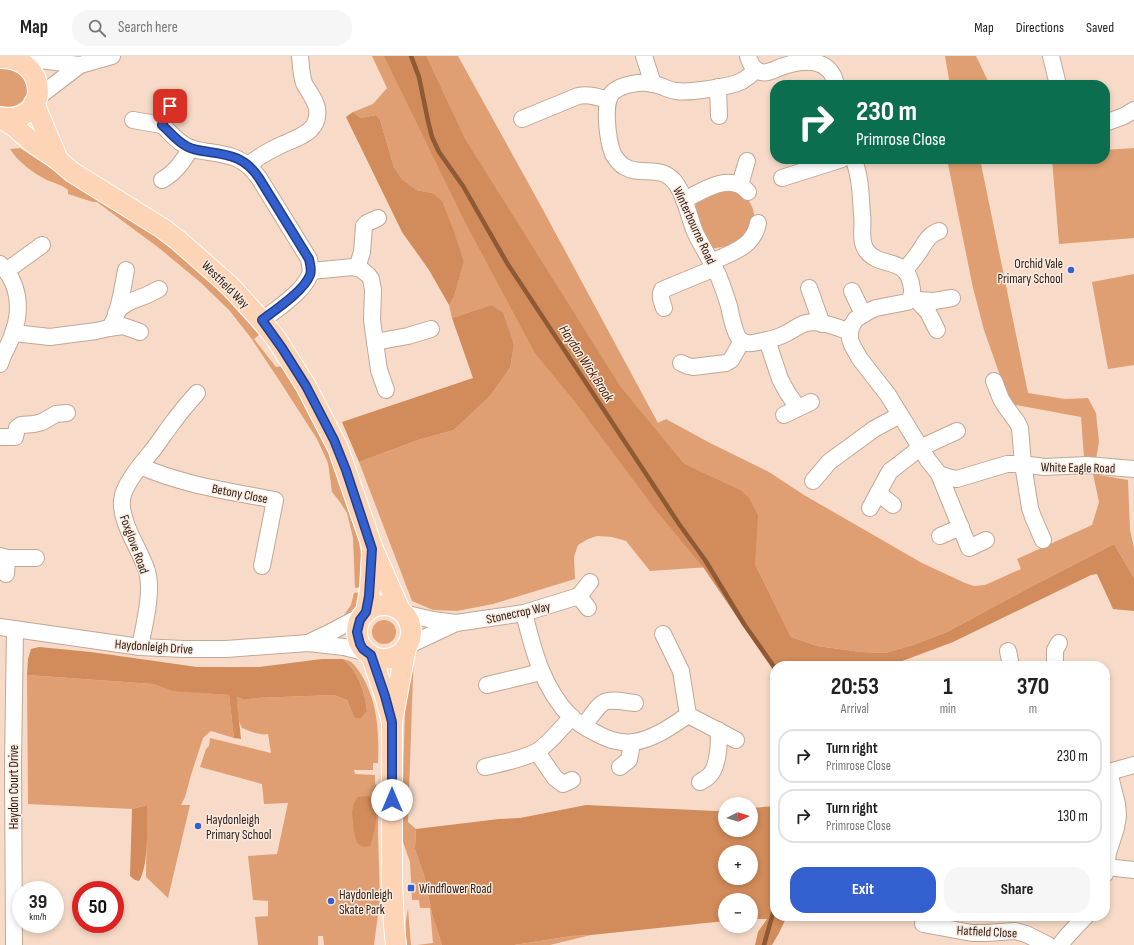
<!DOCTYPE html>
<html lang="en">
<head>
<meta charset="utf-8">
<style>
  body { margin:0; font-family:"Sofia Sans Condensed",sans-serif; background:#f6f6f6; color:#222; height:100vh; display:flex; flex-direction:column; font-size:15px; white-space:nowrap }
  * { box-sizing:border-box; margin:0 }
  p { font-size:13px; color:#767676 }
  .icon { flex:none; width:22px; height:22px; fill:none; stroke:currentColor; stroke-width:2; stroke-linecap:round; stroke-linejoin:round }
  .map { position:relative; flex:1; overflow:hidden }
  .details { position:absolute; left:770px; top:605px; width:340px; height:260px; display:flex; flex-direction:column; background:#fff; border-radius:16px; box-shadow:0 2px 6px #0003 }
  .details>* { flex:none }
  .banner { position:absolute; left:770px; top:24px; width:340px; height:84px; border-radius:16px; box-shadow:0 2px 6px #0003; background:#0b6e4f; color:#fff; overflow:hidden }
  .needle { width:26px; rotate:85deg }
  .controls { position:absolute; left:718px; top:741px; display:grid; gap:8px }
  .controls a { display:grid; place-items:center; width:40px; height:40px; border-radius:50%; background:#fff; box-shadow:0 2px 6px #0003; font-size:20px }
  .speed { position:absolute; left:12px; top:825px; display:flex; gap:8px; font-size:20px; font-weight:700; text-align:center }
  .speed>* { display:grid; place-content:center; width:52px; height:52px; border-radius:50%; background:#fff; box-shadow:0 2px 6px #0003; line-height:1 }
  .speed small { font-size:10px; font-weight:400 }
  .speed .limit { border:6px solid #d22; background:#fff; color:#111 }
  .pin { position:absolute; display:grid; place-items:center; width:34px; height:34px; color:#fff; margin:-17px; border-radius:8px; box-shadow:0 2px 6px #0006 }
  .me { position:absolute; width:44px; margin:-22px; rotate:0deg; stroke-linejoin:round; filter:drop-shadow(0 0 3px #0008) }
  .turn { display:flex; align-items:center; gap:14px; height:84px; padding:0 20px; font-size:18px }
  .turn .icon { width:52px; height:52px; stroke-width:2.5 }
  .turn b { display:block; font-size:28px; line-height:34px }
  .eta { display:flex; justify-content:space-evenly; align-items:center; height:68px; text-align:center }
  .eta b { font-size:24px; font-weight:700; line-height:28px }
  .primary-button { display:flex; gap:8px; margin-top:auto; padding:8px 20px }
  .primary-button a { flex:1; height:46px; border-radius:16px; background:#345fcf; color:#fff; font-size:16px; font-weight:700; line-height:46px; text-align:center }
  .primary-button a+a { background:#f6f6f6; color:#222 }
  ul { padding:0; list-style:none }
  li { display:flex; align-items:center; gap:12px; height:54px; margin:0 8px 6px; padding:0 12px; border:2px solid #e0e0e0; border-radius:16px }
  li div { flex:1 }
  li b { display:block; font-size:15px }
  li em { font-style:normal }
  header { display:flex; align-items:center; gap:24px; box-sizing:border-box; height:56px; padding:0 20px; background:#fff; border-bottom:1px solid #e0e0e0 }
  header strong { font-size:19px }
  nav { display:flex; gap:22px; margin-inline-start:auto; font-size:14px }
  .search { width:280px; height:36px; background:#f6f6f6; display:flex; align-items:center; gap:10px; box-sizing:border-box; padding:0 14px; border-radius:16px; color:#767676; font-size:15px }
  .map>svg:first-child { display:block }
  .green { fill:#e09f72 }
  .forest { fill:#d28b5a; fill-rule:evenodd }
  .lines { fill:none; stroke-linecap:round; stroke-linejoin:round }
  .stream { stroke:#8e5a36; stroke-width:4.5 }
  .minor-casing { stroke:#c2a795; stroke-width:18 }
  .major-casing { stroke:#fff; stroke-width:22 }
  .minor { stroke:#fff; stroke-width:16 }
  .major { stroke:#fed4b7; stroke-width:20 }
  .route-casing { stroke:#223e87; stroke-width:10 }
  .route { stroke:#345fcf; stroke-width:7 }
  .poi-dot { fill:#345fcf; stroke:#fceadf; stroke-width:1.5 }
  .labels { text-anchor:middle; stroke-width:3; stroke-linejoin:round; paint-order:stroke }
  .street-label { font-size:13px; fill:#2b211a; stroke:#fceadf }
  .poi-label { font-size:13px; fill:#2b211a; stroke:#fceadf; text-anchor:start }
  .water-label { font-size:14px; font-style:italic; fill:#41240f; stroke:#fceadf }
</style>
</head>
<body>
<header>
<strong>Map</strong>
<div class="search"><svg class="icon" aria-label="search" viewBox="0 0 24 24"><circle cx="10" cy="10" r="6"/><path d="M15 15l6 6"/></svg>Search here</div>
<nav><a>Map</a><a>Directions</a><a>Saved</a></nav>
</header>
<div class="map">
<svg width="1134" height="889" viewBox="0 0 1134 889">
  <rect width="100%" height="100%" fill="#f7dbc8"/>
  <g class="green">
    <polygon points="372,0 458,0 542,152 658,367 666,363 710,387 769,416 804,439 922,507 965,527 974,530 985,529 1021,513 1017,503 1092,469 1099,446 1093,418 1128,424 1130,474 1134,492 1134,522 1114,488 1023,535 947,576 913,589 885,597 861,596 817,590 791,581 755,508 650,515 626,485 612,481 597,480 588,483 578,489 574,501 575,523 493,548 457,555 433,554 412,545 359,406 418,384 454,374 491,339 510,312 514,289 491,249 452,262 449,249 454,241 464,206 432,137 416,134 402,123 394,111 380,64 376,59 361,62 353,56 373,48 387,32"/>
    <polygon points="945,0 976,0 990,29 950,29"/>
    <path d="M7,10L24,18C25,22 28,27 28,31C29,46 12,54 0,50V12Z"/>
    <path d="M20,92L157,181C196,210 228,242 259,279L254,283L276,311L282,310L298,337L330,398L357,474L362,505L365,530L355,532L353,482L347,457L340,446L332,436L328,407L317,383L277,321L251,282L229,254L200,226L159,192L97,146H93L68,138V134C61,128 53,127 45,123C32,116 18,106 10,93Z"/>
    <polygon points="1134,92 1134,182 1059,188 1052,103 1105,103 1105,94"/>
    <polygon points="947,103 980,103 1028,337 1065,343 1088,342 1096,357 1099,386 1096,403 1084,401 1081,361 1010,348 984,274 973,232"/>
    <path d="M725,135C728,135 732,134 735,135C749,139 759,157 752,171C748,177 741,182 736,186C729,191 719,191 711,193L693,152L701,142Z"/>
    <polygon points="1134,218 1134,309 1108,313 1092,226"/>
    <path d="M366,535C361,545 355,554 344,559L351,549L354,537Z"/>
    <circle cx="384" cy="576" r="12"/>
    <polygon points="414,591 408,766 416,773 415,793 425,822 432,858 442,889 417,889 433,887 430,852 420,852 419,844 412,844 410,806 403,786 402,760 406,619"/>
    <path d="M343,603C345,604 349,604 351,606C355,609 358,614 361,618C378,646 379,676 378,707H373V714H354L355,718L375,719V728L378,731V778L380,843L374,889H324L323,880H318V889H258L255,861L268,860V845L253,844L248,800L277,798L288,747L264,748L262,728L200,711L206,693L209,690L210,682L271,697L268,678C260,680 250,675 242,672C237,663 237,652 237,641L244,644L256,642L334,639L347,644L351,654L367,655C365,636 358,615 343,603Z"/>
    <polygon points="27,619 153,628 171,634 229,639 234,682 211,675 203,682 191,719 185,741 181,749 190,749 168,842 146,821 147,749 132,753 28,748"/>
    <path d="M408,853L411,889H407C405,875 405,867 408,853Z"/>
    <polygon points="591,879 550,889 514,889 572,880"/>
  </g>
  <g class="forest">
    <polygon points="384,0 426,0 465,83 620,330 684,408 742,435 749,442 758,459 755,508 791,581 817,590 861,596 885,597 913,589 947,576 1023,535 1114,488 1134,522 1134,555 1113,553 1097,518 1091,519 953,586 889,610 775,610 775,617 703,511 655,453 575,346 535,297 465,166"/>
    <polygon points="353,56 361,62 376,59 380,64 394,111 402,123 416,134 432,137 442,145 453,173 464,206 454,241 449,249 429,214 402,176 346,61"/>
    <polygon points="491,249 503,257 514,289 510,312 491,339 454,374 418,384 359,406 342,366 473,322 452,262"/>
    <path d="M39,591L91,596L197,611H259L322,603H343C358,615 365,636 367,655L361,662H355L351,654L347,644L334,639L256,642L244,644L237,641C237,655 240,669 241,683L234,682L229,639L173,635L153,628L27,619L28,603L31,593Z"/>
    <path d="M369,740C370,741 372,743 373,745C380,756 374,779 370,790L363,791L357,787L354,777L352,756L354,747L358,741Z"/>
    <path d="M147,749C147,768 149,810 139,825L135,824L130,820L132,753Z"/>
    <path d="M586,749L716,755L725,754V774H751V752L775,750V860H787L779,877L772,889H755L758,876L767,863H751V844H725V865L591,879L572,880L514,889H442L432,858L425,822L415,793L416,773L499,763L520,762ZM725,796H751V822H725Z"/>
  </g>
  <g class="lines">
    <g class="stream">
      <polyline points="411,0 419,21 428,65 432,81 439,96 463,130 507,207 679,468 705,504 744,568 775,612"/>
      <polyline points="764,889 775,850"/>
    </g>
    <g class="minor-casing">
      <g id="minor">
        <polyline points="644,0 653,28"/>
        <path d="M748,0C750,7 753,14 761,16C768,18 777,12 784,10C805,3 831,2 836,29"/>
        <polyline points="1051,0 1058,29"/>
        <polyline points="23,5 40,4 80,9 112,0"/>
        <path d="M756,14C752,18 747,22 742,25C730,31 689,37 676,35C668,34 661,29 653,28C642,25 622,28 613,36C602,46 608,85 613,98C616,103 619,108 625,111C642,121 663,107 677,129C686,143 689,161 695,176C702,191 711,204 718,219C722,229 726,240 729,250C731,259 735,282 743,286C748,288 754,287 758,286C769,284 778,282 787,277C793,274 799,269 806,267C820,264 836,271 850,276"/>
        <polyline points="718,31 719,60"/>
        <polyline points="37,42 80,9"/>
        <path d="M522,63L578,40C589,38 598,41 608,44"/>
        <polyline points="133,64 162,69 170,50"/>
        <polyline points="1105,67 1124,60 1134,54"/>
        <path d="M162,69C170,76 177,86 188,91C194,94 202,95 209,96C231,99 245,102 259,122L309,203L311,215L353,211L361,213L368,219L371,223L373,234L372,264L375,286"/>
        <path d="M854,103C856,110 858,117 859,124C861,135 861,147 862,158C864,170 859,183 866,194C880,214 908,198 912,233C912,238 912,242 907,246L876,252L869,255L856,263L852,269L850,276V283L852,289L860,303L888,339L928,404L939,418L951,422L957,423L1007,408H1023L1044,411L1087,409L1134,413"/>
        <path d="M249,109C257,101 267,96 277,91C294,82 321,78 317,52C315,43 308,35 304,27C301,18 301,10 300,0"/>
        <polyline points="782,122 842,103"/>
        <path d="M162,124C176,116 183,105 191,92"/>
        <polyline points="740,129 747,105"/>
        <path d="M684,144C703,135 731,115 748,136"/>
        <path d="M711,206C731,197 754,191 758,167"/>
        <path d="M0,208C19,226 22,253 13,277C10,288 3,297 0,308"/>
        <polyline points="357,212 362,196 364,170 367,167 378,162"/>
        <path d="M126,214C123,229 119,262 109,272L123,270L140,276"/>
        <path d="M905,214C910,208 915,202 919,196C925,187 928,179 939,175"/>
        <polyline points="6,215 42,189"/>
        <polyline points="809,232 822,268"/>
        <polyline points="852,235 863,258"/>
        <polyline points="912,239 928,256 937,274"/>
        <polyline points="918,244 934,245 952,242"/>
        <path d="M664,252C662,246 659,240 662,234L715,212"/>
        <path d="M116,257C124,246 135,244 147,239C151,237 155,235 159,233"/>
        <path d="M262,265C276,253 307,234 311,215"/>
        <polyline points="14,277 50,281 96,275 109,272"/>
        <polyline points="767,284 780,323 787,336 798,352"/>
        <polyline points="681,307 688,310 693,311 726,307 731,304 742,285"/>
        <polyline points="994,325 1001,343 1006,351 1017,366 1020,372 1023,408 1030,452 1033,461 1043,484"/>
        <polyline points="386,334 379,314 375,286 408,280 431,273"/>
        <polyline points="784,359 811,346"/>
        <polyline points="0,381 15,381 17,372 21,369 34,368 42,366 56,358 67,357"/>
        <path d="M140,410C183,429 229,435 275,444L262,510"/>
        <polyline points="939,418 969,492 986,484"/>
        <polyline points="813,425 829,406 874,373 900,359"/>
        <polyline points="878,437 893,449"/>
        <polyline points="870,452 890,415 893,413 920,392 957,375"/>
        <polyline points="940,480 961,471"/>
        <polyline points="0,500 7,502 36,502"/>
        <polyline points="6,518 7,502"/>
        <polyline points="588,552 579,540 590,526"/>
        <polyline points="403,557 433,564 456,567 524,557 579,540"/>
        <path d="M524,557C533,594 543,633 571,661C578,667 586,672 594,676C607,683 619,688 634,686C654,683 672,670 688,659L736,684"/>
        <polyline points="0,571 140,591 184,593 226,593 308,587 344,591 368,597"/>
        <polyline points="663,578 681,615 688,659"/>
        <polyline points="310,586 327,578 363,559"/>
        <polyline points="407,590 456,567"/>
        <path d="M140,591C144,570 153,536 147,515C140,493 120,467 122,444C123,429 143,406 152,395C160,385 166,375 174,365C181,355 189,346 197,337"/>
        <polyline points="1008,595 1011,610"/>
        <polyline points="1055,609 1055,594 1059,587"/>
        <polyline points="487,629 541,616"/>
        <path d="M584,670C604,642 601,642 635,647"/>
        <polyline points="537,696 555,722 563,728 572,724"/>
        <path d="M485,711C502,707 520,704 536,696C546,691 563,670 572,661"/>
        <polyline points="620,711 629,704 631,693 628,687"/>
        <path d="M700,726C703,724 706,723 709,720C718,712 720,686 718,674"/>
        <polyline points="1106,811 1134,814"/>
        <polyline points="1105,818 1108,797 1116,772 1118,760 1117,748 1109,716 1134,709"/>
        <polyline points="923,868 972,877 987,877 1015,875 1026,878 1048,889"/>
        <polyline points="14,889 13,708 15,573"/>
        <polyline points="1060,889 1067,880 1086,860"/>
      </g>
    </g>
    <g class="major-casing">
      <g id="major">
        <path d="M0,2C49,0 52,70 0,61"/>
        <polyline points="34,47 58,104"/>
        <polyline points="0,61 16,72 32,86 58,104 72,116 162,172 179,185 230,230 262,265 277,284 306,330 338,392 373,493 400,554"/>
        <circle cx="384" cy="576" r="27"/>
        <polyline points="366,556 370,533 372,495"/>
        <polyline points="371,599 385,640 391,662"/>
        <polyline points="396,889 394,869 392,825 392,666 406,591"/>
      </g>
    </g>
    <use href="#minor" class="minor"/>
    <use href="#major" class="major"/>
  </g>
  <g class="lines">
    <g class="route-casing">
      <path id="route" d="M170,50L162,69C170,76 177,86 188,91C194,94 202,95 209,96C231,99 246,102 259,122L309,203C310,208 312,214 310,219C304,235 275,254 262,264L282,292L306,330L334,384L346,414L372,493L369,540L366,556L360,564L357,576L360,588L363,593L371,599L385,640L392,666V744"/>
    </g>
    <use href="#route" class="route"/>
  </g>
  <g class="poi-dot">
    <circle cx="1071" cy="214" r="4"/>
    <circle cx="198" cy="770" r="4"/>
    <rect x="407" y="828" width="8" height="8" rx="2"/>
    <circle cx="331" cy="845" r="4"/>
  </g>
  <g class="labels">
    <g class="street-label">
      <text transform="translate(695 169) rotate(65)" y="5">Winterbourne Road</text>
      <text transform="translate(226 228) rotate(45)" y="5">Westfield Way</text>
      <text transform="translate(1078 411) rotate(1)" y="5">White Eagle Road</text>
      <text transform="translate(240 437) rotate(11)" y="5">Betony Close</text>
      <text transform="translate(135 488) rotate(70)" y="5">Foxglove Road</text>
      <text transform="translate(518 556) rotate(-12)" y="5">Stonecrop Way</text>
      <text transform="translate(154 590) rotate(4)" y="5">Haydonleigh Drive</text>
      <text transform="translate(13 731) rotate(-90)" y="5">Haydon Court Drive</text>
      <text transform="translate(987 875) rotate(3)" y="5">Hatfield Close</text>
    </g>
    <g class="poi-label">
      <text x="1063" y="212" text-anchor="end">Orchid Vale<tspan x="1063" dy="15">Primary School</tspan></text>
      <text x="206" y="768">Haydonleigh<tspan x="206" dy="15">Primary School</tspan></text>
      <text x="419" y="837">Windflower Road</text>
      <text x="339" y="843">Haydonleigh<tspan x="339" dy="15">Skate Park</tspan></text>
    </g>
    <g class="water-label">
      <text transform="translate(587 307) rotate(57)" y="5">Haydon Wick Brook</text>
    </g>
  </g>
</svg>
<div class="controls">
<a><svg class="needle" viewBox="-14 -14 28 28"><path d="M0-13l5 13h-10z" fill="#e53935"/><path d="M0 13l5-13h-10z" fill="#767676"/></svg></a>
<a>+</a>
<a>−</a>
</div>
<div class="speed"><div>39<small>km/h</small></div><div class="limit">50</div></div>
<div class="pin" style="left:170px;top:50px;background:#d93025"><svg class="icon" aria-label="arrive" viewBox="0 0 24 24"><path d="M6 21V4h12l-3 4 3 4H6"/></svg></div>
<svg class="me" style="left:392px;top:744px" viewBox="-20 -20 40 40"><circle r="19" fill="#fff"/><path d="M0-13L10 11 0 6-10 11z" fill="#345fcf"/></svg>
<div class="banner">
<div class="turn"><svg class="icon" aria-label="right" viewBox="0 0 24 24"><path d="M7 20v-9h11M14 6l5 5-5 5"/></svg><div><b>230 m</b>Primrose Close</div></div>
</div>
<section class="details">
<div class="eta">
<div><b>20:53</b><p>Arrival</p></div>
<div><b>1</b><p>min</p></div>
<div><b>370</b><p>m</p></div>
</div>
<ul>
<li><svg class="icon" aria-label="right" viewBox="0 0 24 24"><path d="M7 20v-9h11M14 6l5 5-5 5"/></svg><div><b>Turn right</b><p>Primrose Close</p></div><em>230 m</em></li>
<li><svg class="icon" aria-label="right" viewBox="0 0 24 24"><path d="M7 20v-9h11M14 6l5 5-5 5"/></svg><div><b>Turn right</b><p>Primrose Close</p></div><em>130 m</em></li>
</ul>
<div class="primary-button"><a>Exit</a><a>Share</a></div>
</section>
</div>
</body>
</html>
